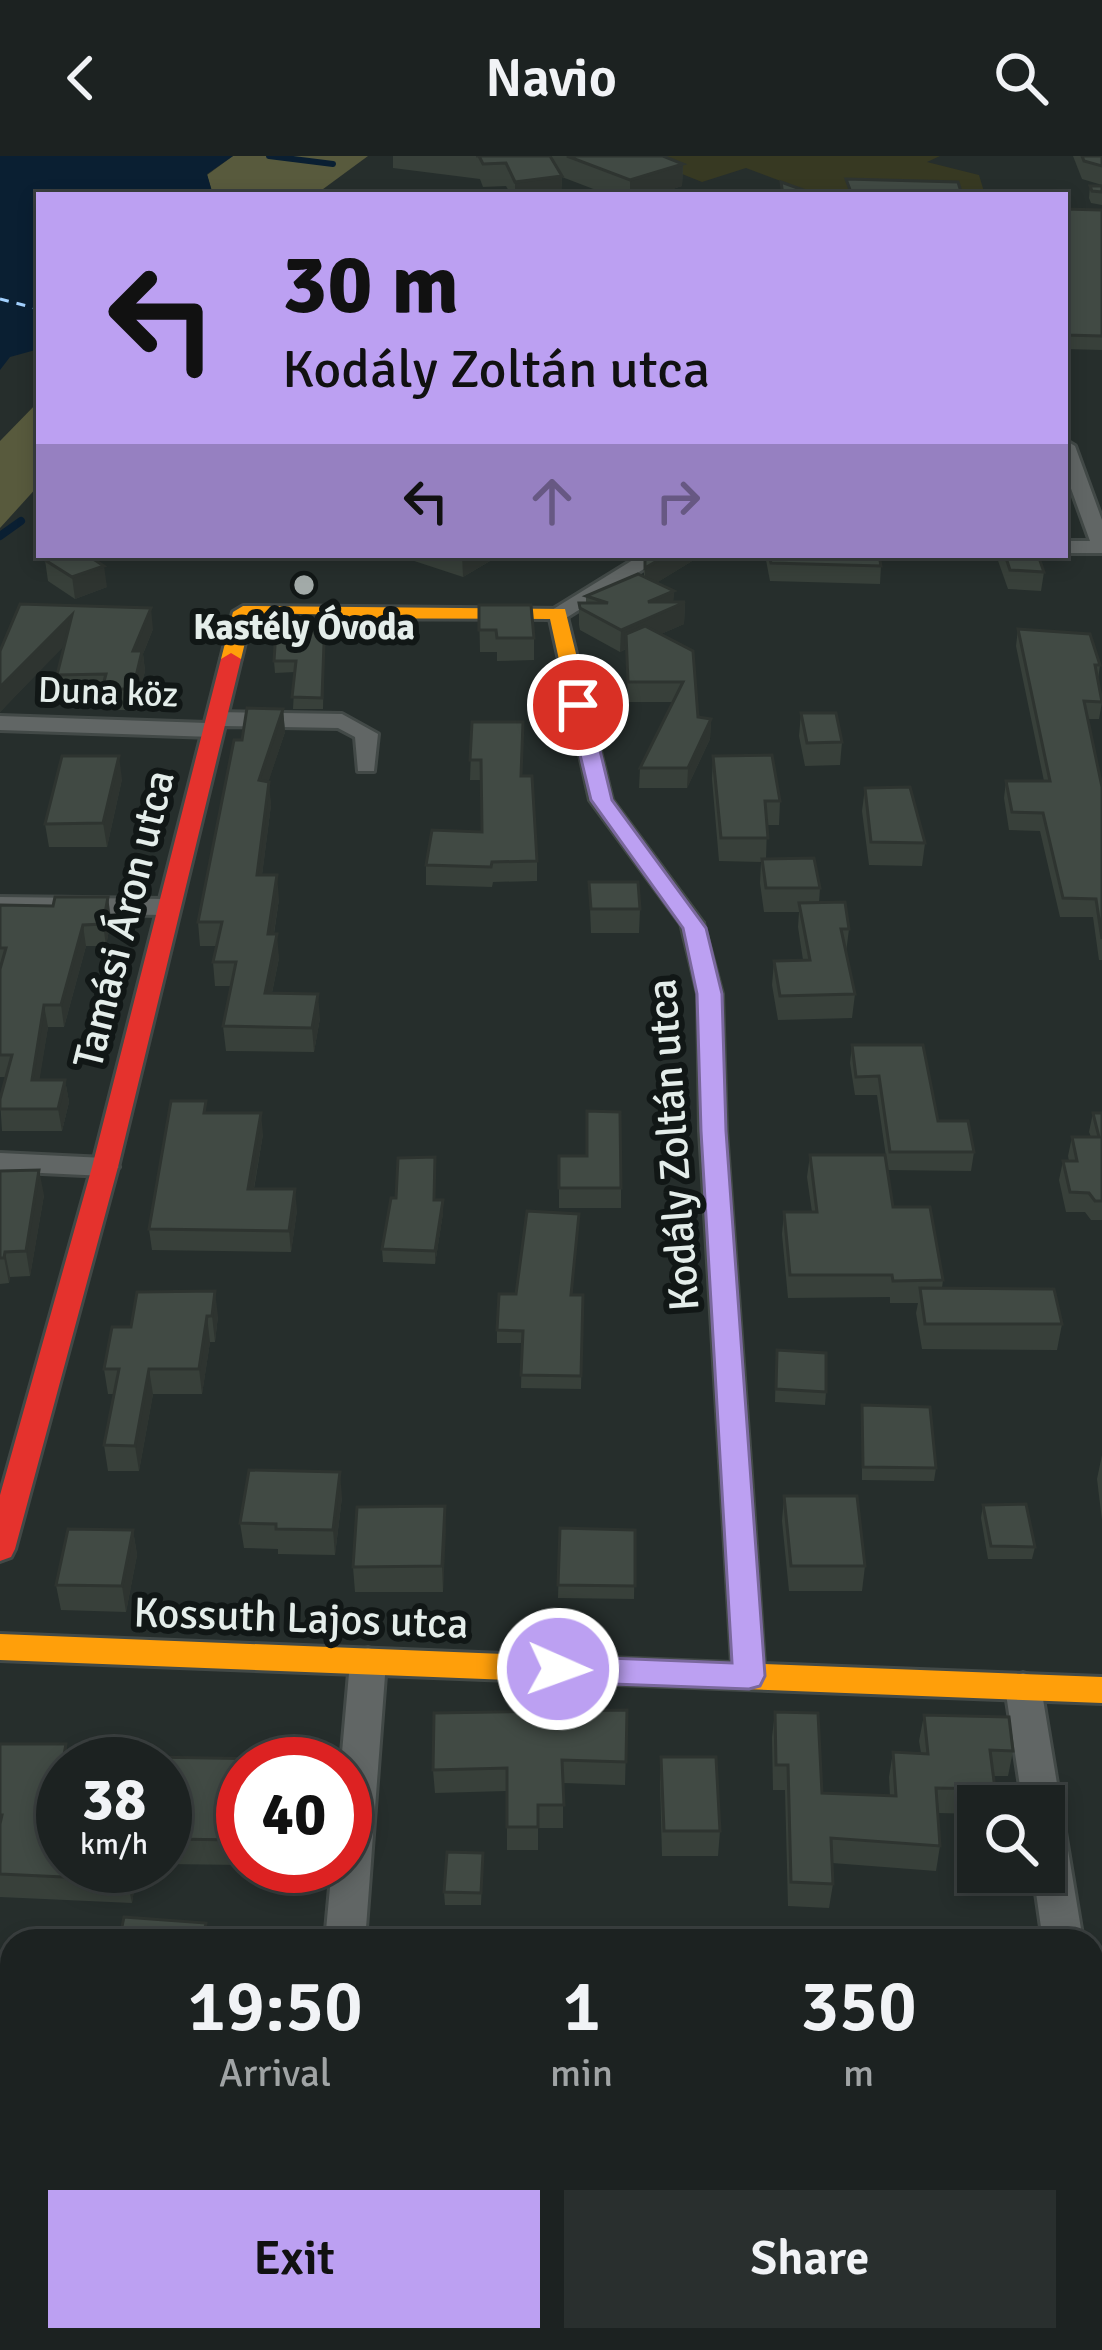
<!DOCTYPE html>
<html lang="en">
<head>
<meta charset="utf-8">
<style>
  body { margin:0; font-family:Signika,sans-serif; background:#292f2e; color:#f1f3f6; height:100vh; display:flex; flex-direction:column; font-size:45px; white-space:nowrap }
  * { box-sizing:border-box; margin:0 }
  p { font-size:39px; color:#a0a4a5 }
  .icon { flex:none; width:66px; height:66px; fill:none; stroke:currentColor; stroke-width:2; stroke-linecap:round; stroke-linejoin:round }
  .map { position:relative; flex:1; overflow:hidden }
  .drawer { position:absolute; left:0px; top:1773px; width:1104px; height:423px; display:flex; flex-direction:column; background:#1c2221; border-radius:36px 36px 0 0; box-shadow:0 6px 18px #0003,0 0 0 3px #3a3f3f }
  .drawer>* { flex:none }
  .banner { position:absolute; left:36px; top:36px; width:1032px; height:366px; border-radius:0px; box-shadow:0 6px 18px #0003,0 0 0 3px #3a3f3f; background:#bca0f2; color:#111; overflow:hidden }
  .fabs { position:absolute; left:957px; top:1629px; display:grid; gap:24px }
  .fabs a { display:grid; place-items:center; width:108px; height:108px; border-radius:0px; background:#1c2221; box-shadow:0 6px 18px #0003,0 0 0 3px #3a3f3f; font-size:60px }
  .speed { position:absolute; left:36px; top:1581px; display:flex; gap:24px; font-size:60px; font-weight:700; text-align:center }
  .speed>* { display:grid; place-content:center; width:156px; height:156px; border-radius:50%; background:#1c2221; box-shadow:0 6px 18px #0003,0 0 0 3px #3a3f3f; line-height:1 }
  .speed small { font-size:30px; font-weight:400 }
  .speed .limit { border:18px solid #d22; background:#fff; color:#111 }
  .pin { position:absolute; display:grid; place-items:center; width:102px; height:102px; color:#fff; margin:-51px; border:6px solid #fff; border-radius:50%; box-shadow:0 3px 12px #0007 }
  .me { position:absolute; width:132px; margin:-66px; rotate:92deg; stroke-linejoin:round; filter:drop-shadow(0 0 9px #0008) }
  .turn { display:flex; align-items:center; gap:42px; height:252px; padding:0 48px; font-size:54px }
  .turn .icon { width:156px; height:156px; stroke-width:2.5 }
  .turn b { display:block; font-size:84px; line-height:102px }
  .lanes { display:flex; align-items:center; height:114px; padding:0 48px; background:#0003; justify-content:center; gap:60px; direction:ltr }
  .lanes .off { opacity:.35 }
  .eta { display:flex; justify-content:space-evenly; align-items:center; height:204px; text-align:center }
  .eta b { font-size:72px; font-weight:600; line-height:84px }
  .cta { display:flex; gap:24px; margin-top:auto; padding:24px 48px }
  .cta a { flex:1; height:138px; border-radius:0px; background:#bca0f2; color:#111; font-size:48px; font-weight:600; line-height:138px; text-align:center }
  .cta a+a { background:#292f2e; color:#f1f3f6 }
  header { display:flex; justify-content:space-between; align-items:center; height:156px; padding:0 48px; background:#1c2221; font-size:54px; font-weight:600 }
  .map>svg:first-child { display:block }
  .green { fill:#373922 }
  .forest { fill:#585a3d }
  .water { fill:#0a1f32 }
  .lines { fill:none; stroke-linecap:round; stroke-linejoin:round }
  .stream-far1 { stroke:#0a1f32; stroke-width:6 }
  .stream { stroke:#0a1f32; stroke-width:8 }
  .ferry { stroke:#a3d1fe; stroke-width:3; stroke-dasharray:9 8; stroke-linecap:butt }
  .street-casing { stroke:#424947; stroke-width:6 }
  .fast-casing { stroke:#424947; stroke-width:6 }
  .slow-casing { stroke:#424947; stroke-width:6 }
  .jam-casing { stroke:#424947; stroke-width:6 }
  .street { fill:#616665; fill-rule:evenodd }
  .fast { fill:#30b455; fill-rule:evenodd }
  .slow { fill:#ff9f0a; fill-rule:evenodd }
  .jam { fill:#e5322d; fill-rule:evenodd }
  .wall { fill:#38403a }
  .shaded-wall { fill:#2e3430 }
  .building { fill:#414a44; stroke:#2e3430; stroke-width:3 }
  .route { fill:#bca0f2; stroke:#7a689d; stroke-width:3 }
  .poi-dot { fill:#a2aaa8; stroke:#111716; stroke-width:4.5 }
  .labels { text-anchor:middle; stroke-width:12; stroke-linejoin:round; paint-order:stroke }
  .far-poi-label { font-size:36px; font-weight:bold; fill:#e4edea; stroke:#111716 }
  .far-street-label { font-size:36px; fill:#e4edea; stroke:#111716 }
  .street-label { font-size:42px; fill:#e4edea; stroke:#111716 }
</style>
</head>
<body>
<header><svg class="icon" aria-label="back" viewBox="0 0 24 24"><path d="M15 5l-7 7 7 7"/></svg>Navio<svg class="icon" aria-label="search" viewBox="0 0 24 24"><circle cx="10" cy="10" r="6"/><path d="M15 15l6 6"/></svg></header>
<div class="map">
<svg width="1102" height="2194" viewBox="0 0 1102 2194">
  <rect width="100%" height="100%" fill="#262e2c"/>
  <polygon class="green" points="637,0 940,0 927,6 979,19 985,39 818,39 746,12 702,26"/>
  <g class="forest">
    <polygon points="233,0 368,0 315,39 213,39 207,19"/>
    <polygon points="39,245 39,329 0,372 0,285"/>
  </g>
  <polygon class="water" points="0,0 233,0 207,18 213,39 39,39 39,193 10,201 0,214"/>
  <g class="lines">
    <polyline class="stream-far1" points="269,0 333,8"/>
    <polyline class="stream" points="0,380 21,365"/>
    <polyline class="ferry" points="0,143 39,153"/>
    <g class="street-casing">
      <g id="street">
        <polygon points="1065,284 1075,290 1102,364 1102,397 1065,397 1065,385 1090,385 1065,316"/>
        <polygon points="641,399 666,399 566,462 558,463 547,457"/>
        <polygon points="216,556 342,558 378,578 374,615 358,615 355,581 338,572 222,570 221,579 213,581 0,574 0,560 207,567 208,558"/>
        <polygon points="0,741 166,743 179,751 166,759 0,757"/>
        <polygon points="0,997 105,1002 119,1011 105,1020 0,1015"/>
        <polygon points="368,1492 381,1496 386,1506 365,1785 325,1785 332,1710 345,1710 345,1608 341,1608 350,1506 355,1496"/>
        <polygon points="1023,1517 1036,1521 1041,1531 1083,1785 1043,1785 1033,1716 1044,1716 1044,1650 1023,1650 1005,1531 1010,1521"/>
        <polygon points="1092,1954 1102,1958 1102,2058 1092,2054"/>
        <rect x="291" y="2184" width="44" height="10"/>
      </g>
    </g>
    <g class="fast-casing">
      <polygon id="fast" points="692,760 703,767 722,838 726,975 750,1305 745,1313 725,1313 720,1305 700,975 698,838 681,767"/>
    </g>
    <g class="slow-casing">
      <g id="slow">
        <polygon points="243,450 565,453 612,644 703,767 700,772 684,772 590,644 550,463 251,462 241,503 224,507 221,503 233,456"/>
        <polygon points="735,1294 745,1297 750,1305 764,1508 1102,1521 1102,1547 0,1504 0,1478 732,1507 720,1305 725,1297"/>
      </g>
    </g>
    <g class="jam-casing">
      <polygon id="jam" points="231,497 241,503 118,1011 15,1393 11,1401 0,1405 0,1339 92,1011 221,503"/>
    </g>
    <use href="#street" class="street"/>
    <use href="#fast" class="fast"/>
    <use href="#slow" class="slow"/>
    <use href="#jam" class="jam"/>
  </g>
  <g class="wall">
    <polygon points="393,0 663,0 683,8 682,30 654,39 609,39 562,21 561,39 511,39 506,30 483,31 480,23 393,12"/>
    <polygon points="1073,0 1102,0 1102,29 1082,23"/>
    <polygon points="1090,30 1102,30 1102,49 1091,47 1089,42"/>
    <polygon points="1065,53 1102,54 1102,194 1065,193"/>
    <polygon points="396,399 500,399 463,421"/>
    <polygon points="644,399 697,399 697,402 656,427 674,435 673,446 685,446 684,468 661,478 698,561 711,563 710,583 687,632 639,632 640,612 673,546 628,546 626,493 620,496 580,474 579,469 579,447 586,447 586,440 644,421"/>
    <polygon points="765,399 879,399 881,410 880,428 770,425"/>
    <polygon points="996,399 1038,399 1044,416 1041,435 1008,433"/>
    <polygon points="45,404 107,431 75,443 48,425"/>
    <polygon points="479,449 534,482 534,504 497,505 497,496 480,496"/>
    <polygon points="325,460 323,553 293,553 295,516 275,517 274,505"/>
    <polygon points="153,473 143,498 145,515 135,554 105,554 103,539 60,540 57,519 64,489 0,556 0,495"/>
    <polygon points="1018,473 1100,509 1098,524 1102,546 1099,563 1087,563 1102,631 1102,804 1099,804 1093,761 1060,761 1040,675 1009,674 1004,642 1006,625 1044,625 1016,490"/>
    <polygon points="283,553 285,576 268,626 271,649 262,719 279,743 274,778 279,802 272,837 320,862 314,896 226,895 223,870 231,830 215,830 213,806 216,790 200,790 198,766 242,584"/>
    <polygon points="801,557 842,586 840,609 805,610 799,580"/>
    <polygon points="472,566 522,620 537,705 537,725 493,726 492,731 426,729 426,709 482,676 481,624 470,624"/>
    <polygon points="713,600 780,645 779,669 767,669 766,703 820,732 819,747 849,773 846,797 855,838 852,862 778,864 772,829 774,805 803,804 798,771 799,756 764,756 760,727 761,706 719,705 712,623"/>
    <polygon points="122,623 107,691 49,691 45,668"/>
    <polygon points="865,632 925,687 922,710 869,709 862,655"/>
    <polygon points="589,726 640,753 639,777 591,777"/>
    <polygon points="0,749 111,763 106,790 86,790 64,871 48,871 39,924 65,924 69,946 62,975 2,975 0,943 6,921 0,921"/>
    <polygon points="852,889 974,996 971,1015 888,1014 877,939 855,939 850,907"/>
    <polygon points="207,957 263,978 254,1033 297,1054 291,1096 152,1094 149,1073"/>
    <polygon points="1093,957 1102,957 1102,1064 1091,1064 1085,1056 1066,1056 1059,1024 1063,1005 1069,1005 1068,1000 1072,981 1091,981 1089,976"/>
    <polygon points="810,999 893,1051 943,1124 942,1132 1062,1168 1057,1194 922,1193 916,1157 918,1147 890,1147 890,1141 788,1142 782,1078 784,1056 812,1056 807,1021"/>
    <polygon points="559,1000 587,1000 621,1032 621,1052 559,1052"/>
    <polygon points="0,1015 44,1039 30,1120 10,1121 9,1127 0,1128"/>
    <polygon points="435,1044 443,1044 443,1057 435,1108 383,1106 382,1093"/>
    <polygon points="579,1058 572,1139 583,1139 581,1233 521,1232 522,1187 497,1187 497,1174 516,1138"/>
    <polygon points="218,1160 215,1186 210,1186 202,1238 153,1238 139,1315 108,1315 104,1289 114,1238 108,1238 104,1213 131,1171"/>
    <polygon points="776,1207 826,1236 825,1249 775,1246"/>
    <polygon points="862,1249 936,1312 934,1325 862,1324"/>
    <polygon points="1102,1299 1102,1364 1097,1323"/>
    <polygon points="784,1340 865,1410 862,1435 789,1435 782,1365"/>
    <polygon points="342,1341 335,1399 278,1398 278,1393 244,1392 240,1367"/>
    <polygon points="983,1349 1035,1391 1032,1403 988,1403 981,1362"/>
    <polygon points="445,1350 443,1436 355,1436 353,1411"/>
    <polygon points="560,1372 635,1374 634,1443 558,1442"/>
    <polygon points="133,1374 137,1399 126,1456 61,1454 56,1429"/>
    <polygon points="627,1554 625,1629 563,1627 563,1672 538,1672 538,1694 507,1694 507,1635 435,1637 433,1614"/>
    <polygon points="775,1556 822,1637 890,1640 889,1621 893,1596 921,1597 919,1585 924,1559 1013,1595 1008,1620 993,1620 995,1633 991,1650 978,1650 978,1658 938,1657 940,1690 936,1715 832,1707 833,1728 829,1752 788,1750 785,1634 773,1634 772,1581"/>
    <polygon points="0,1588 66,1588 70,1608 63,1608 63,1656 61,1668 63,1710 136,1710 137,1715 132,1747 0,1741"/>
    <polygon points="661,1601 720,1675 718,1700 662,1700 660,1626"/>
    <polygon points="268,1603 268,1608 243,1608 243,1709 165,1708 165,1608"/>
    <polygon points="483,1697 481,1749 445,1749 444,1736"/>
    <polygon points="12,1947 12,2080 3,2080 0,2071 0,2007"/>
    <polygon points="1092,2123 1100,2170 1096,2181 1092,2181"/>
    <polygon points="874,2184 1065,2184 1066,2194 873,2194"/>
  </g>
  <g class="shaded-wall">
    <polygon points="683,8 682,30 654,39 630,39 630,24"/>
    <polygon points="562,20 561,39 515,39 515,26"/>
    <polygon points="462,399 500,399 463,421"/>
    <polygon points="667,399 697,399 697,402 645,434 645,412"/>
    <polygon points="104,410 107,431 75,443 72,421"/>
    <polygon points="674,435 673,451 685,446 684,468 627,493 626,478 626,493 620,496 621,474 648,446"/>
    <polygon points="151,452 153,473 143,498 145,515 135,554 133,533 133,495"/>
    <polygon points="72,459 75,479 0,556 0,531"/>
    <polygon points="283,553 285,576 261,648 259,624"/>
    <polygon points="711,563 710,583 687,632 688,612"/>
    <polygon points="119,600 122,623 107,691 103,667"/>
    <polygon points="269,626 271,649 259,743 257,719"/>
    <polygon points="277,719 279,743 270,802 268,778"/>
    <polygon points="108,741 111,763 106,790 103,768"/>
    <polygon points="83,769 86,790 64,871 61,849"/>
    <polygon points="277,778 279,802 267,861 265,837"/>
    <polygon points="318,838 320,862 314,896 312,872"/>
    <polygon points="44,849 48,871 36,946 32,924"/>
    <polygon points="65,924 69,946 62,975 58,953"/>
    <polygon points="261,957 263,978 250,1054 248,1033"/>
    <polygon points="39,1014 44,1039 30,1120 26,1095"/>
    <polygon points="295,1033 297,1054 291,1096 289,1075"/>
    <polygon points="443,1044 443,1057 435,1108 435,1095"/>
    <polygon points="5,1096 10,1121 9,1127 4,1102"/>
    <polygon points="215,1135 218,1160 215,1186 212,1160"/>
    <polygon points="207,1160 210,1186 202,1238 199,1213"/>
    <polygon points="149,1213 153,1238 139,1315 135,1290"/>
    <polygon points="340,1316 342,1341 335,1399 333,1374"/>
    <polygon points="445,1350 446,1375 443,1436 442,1410"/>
    <polygon points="133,1374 137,1399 126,1456 122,1430"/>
    <polygon points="66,1588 70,1608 63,1608 63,1656 57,1691 51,1668"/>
    <polygon points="130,1710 136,1710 137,1715 132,1747 127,1724"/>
    <polygon points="5,1912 9,1925 0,1960 0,1934"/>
    <polygon points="157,2184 167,2184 165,2194 156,2194"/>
  </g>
  <g class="building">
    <polygon points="476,0 550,0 562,20 515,26 506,7 483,8 479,0"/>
    <polygon points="567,0 663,0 683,8 630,24"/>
    <polygon points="1082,0 1102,0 1102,10 1084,5"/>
    <polygon points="846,23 958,26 962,39 852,39"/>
    <polygon points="781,26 817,39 783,39"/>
    <polygon points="1090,30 1102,30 1102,36 1092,35"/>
    <polygon points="1065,53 1102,54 1102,180 1065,179"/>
    <polygon points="58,399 87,399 104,410 72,421 45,404"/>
    <polygon points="645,399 667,399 645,412"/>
    <polygon points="769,399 879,399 881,410 771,407"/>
    <polygon points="1005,399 1038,399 1044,416 1010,414"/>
    <polygon points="638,418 674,435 648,446 685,446 621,474 580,452 579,447 608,447 586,440"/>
    <polygon points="20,448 151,452 133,495 142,495 133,533 102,533 106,518 57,519 72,459 0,531 0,495"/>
    <polygon points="479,449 531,449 534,482 497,482 496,474 479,474"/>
    <polygon points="277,459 325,460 322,542 292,541 296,505 274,505"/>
    <polygon points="645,470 693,495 698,561 711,563 688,612 640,612 683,526 628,526 626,478"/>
    <polygon points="1018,473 1090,478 1100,509 1095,509 1102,546 1084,545 1102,631 1102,783 1096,743 1063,742 1043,657 1012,656 1006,625 1050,625"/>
    <polygon points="247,552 283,553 259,624 269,626 257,719 277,719 268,778 277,778 265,837 318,838 312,872 223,870 236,806 213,806 222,766 198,766 234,584 242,584"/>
    <polygon points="801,557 836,557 842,586 807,587"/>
    <polygon points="472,566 523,566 521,620 532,620 537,705 492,706 491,711 426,709 432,674 482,676 481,604 470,604"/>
    <polygon points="772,599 780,645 765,645 768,682 721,682 713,600"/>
    <polygon points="62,600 119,600 103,667 45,668"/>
    <polygon points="910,631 925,687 871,686 865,632"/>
    <polygon points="814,702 820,732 766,732 762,703"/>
    <polygon points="589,726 638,726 640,753 591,753"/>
    <polygon points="55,741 108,741 103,768 83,769 61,849 44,849 32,924 65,924 58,953 0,953 0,943 12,899 0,899 0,813 6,792 0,792 0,749 53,750"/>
    <polygon points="845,746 849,773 841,773 855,838 780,840 774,805 810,804 799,747"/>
    <polygon points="852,889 923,889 938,965 968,965 974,996 890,996 879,920 856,921"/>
    <polygon points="171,945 206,945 204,957 261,957 248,1033 295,1033 289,1075 149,1073"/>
    <polygon points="587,955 620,956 621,1032 559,1032 559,1000 587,1000"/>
    <polygon points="1093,957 1102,957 1102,1045 1095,1045 1089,1037 1070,1036 1063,1005 1077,1005 1072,981 1099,981"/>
    <polygon points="810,999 885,999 893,1051 930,1051 943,1124 893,1125 892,1119 790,1119 784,1056 817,1056"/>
    <polygon points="435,1001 434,1044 443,1044 435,1095 382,1093 391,1042 396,1042 398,1002"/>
    <polygon points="39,1014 26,1095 5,1096 4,1102 0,1102 0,1015"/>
    <polygon points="527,1055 579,1058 571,1139 583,1139 581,1220 521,1219 523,1175 497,1174 499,1138 516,1138"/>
    <polygon points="920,1132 1054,1133 1062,1168 925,1168"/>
    <polygon points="215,1135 212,1160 207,1160 199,1213 149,1213 135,1290 104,1289 119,1213 104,1213 112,1171 131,1171 137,1136"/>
    <polygon points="777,1194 826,1197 826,1236 776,1233"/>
    <polygon points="862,1249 930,1251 936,1312 863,1311"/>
    <polygon points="249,1314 340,1316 333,1374 276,1373 276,1368 240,1367"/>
    <polygon points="784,1340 857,1340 865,1410 791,1410"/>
    <polygon points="1026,1348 1035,1391 991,1390 983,1349"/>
    <polygon points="445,1350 442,1410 353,1411 357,1351"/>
    <polygon points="560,1372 635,1374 635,1430 558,1429"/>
    <polygon points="68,1373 133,1374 122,1430 56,1429"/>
    <polygon points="627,1554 626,1606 562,1604 564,1649 538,1649 538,1671 507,1671 507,1612 433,1614 434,1557"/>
    <polygon points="775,1556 818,1557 822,1637 896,1640 893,1596 928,1598 924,1559 1009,1561 1013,1595 990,1594 995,1633 936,1632 940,1690 831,1682 833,1728 791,1726 788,1609 776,1609"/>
    <polygon points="0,1588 66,1588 51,1668 63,1668 58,1691 63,1691 63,1710 130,1710 127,1724 0,1718 0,1668 2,1659 0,1659"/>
    <polygon points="149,1601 268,1603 267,1608 243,1608 243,1684 165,1683 165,1608 148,1608"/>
    <polygon points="661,1601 716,1601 720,1675 664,1675"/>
    <polygon points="447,1696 483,1697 481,1737 444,1736"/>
    <polygon points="124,1761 206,1767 202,1785 119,1785"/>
    <polygon points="0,1912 5,1912 0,1934"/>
    <polygon points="12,1947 12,2046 0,2046 0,2007"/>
    <polygon points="1092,2123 1100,2170 1092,2170"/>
    <polygon points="37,2184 157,2184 156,2194 35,2194"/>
    <polygon points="380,2184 470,2184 470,2194 379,2194"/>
    <polygon points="878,2184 1065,2184 1066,2194 879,2194"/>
  </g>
  <polygon class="route" points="578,543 589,549 612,644 706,772 722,838 726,975 765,1520 760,1530 749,1533 558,1526 547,1522 542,1513 547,1504 558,1500 732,1507 701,975 697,838 683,772 591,644 568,549"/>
  <circle class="poi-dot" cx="304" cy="429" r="12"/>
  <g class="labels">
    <g class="far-poi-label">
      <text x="304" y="483">Kastély Óvoda</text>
    </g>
    <g class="far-street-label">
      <text transform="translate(108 535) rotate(2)" y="13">Duna köz</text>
    </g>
    <g class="street-label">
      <text transform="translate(123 763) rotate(-76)" y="15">Tamási Áron utca</text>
      <text transform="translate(672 989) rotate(-94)" y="15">Kodály Zoltán utca</text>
      <text transform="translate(301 1461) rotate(2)" y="15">Kossuth Lajos utca</text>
    </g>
  </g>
</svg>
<div class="fabs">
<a><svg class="icon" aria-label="search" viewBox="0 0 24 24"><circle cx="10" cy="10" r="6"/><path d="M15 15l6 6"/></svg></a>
</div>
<div class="speed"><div>38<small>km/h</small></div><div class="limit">40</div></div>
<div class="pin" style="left:578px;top:549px;background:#d93025"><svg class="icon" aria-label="arrive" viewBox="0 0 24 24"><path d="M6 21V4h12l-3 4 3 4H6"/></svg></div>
<svg class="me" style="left:558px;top:1513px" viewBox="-20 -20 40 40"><circle r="17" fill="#bca0f2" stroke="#fff" stroke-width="3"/><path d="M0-11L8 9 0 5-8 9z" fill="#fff"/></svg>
<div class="banner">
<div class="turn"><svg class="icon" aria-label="left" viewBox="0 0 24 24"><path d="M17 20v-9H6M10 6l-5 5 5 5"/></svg><div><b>30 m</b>Kodály Zoltán utca</div></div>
<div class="lanes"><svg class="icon" aria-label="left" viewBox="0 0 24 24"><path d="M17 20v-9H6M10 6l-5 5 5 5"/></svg><svg class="icon off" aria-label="ahead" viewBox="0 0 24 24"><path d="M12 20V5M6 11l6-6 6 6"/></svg><svg class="icon off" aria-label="right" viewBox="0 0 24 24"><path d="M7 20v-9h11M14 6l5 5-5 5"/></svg></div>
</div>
<section class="drawer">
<div class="eta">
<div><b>19:50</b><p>Arrival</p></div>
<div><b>1</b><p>min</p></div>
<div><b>350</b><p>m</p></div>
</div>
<div class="cta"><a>Exit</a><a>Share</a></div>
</section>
</div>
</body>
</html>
